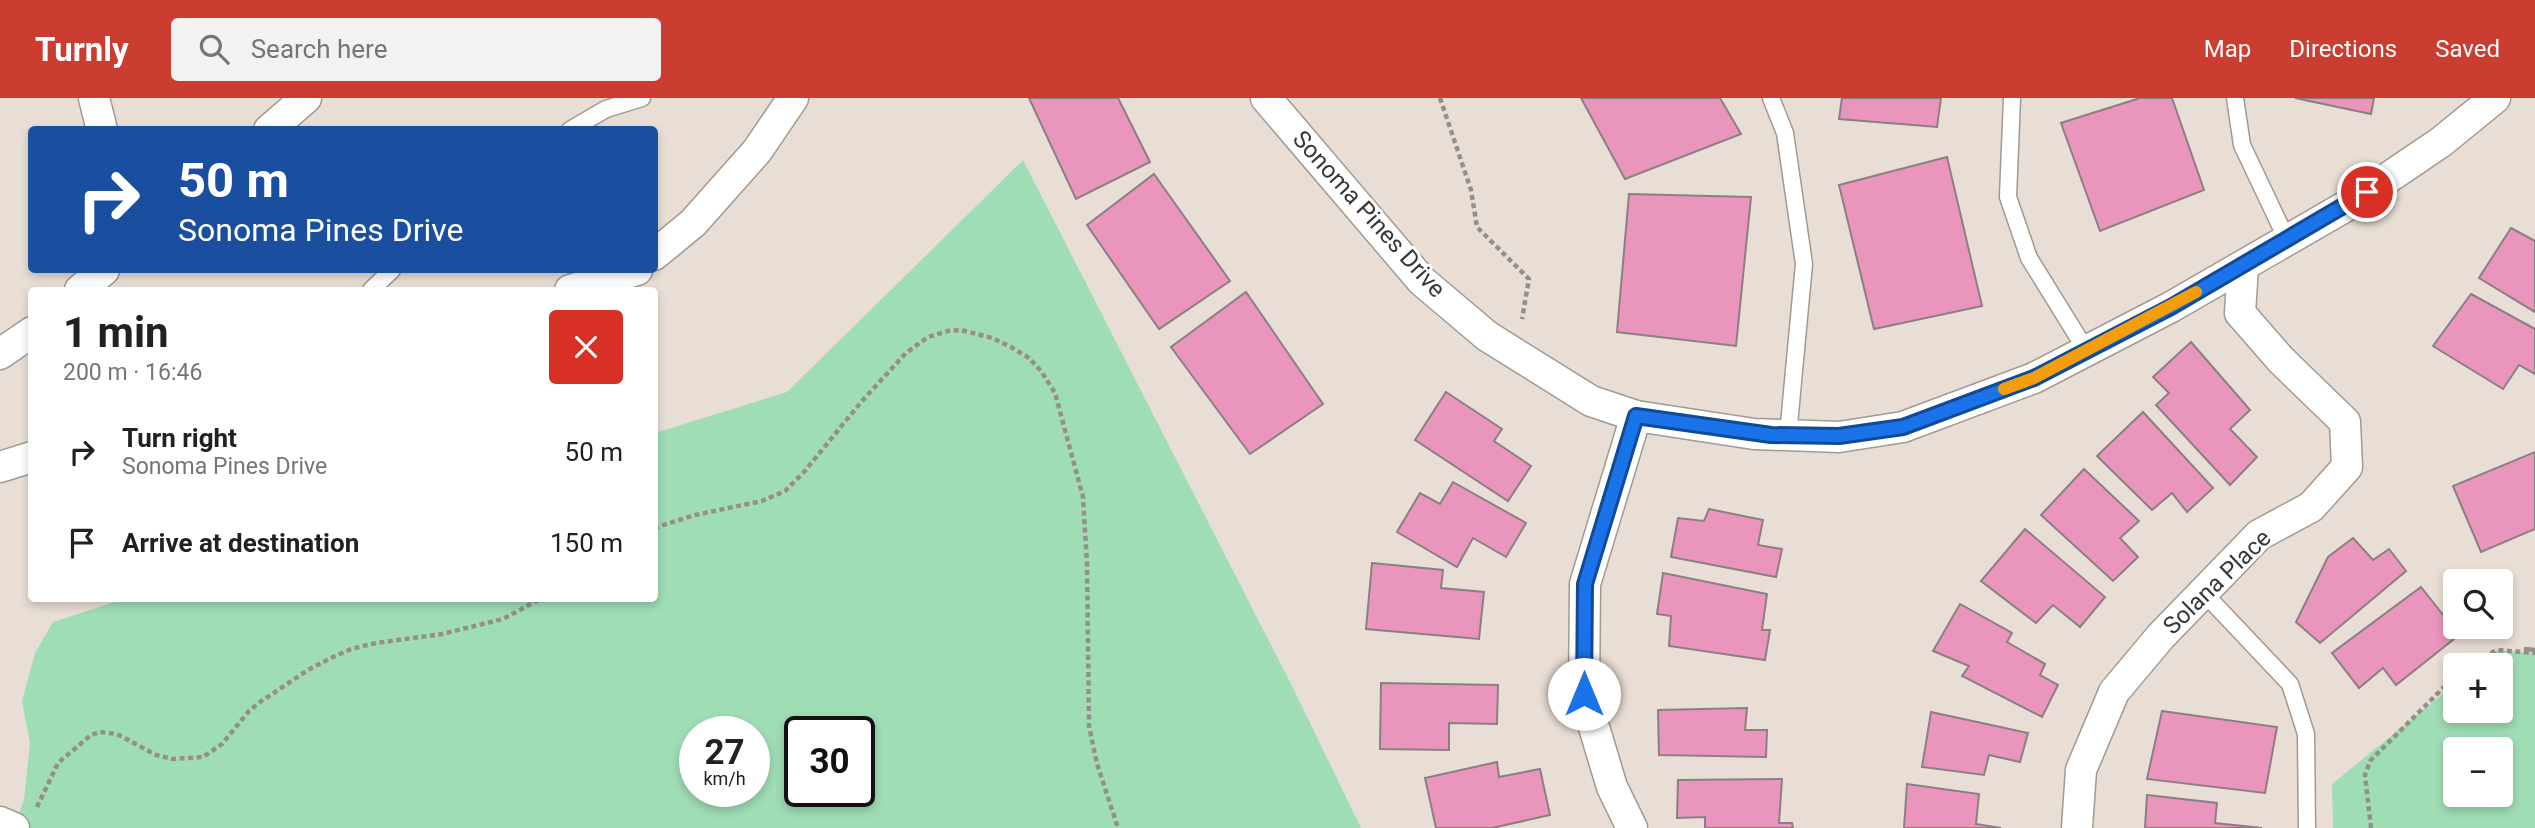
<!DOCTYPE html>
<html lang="en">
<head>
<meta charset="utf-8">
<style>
  body { margin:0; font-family:Roboto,sans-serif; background:#f2f2f2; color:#202124; height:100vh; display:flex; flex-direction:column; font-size:26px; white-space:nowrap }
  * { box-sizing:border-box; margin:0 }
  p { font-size:23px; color:#757577 }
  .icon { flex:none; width:38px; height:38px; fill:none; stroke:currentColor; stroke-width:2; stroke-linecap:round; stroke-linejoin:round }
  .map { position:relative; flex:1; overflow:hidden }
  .details { position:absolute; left:28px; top:189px; width:630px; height:315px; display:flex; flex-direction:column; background:#fff; border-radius:7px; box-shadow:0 4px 10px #0003 }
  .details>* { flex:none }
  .top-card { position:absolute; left:28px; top:28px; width:630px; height:147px; border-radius:7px; box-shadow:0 4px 10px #0003; background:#1a4fa0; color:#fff; overflow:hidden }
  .tools { position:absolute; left:2443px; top:471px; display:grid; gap:14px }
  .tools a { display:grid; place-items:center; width:70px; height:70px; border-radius:7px; background:#fff; box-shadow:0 4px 10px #0003; font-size:35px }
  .speed { position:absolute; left:679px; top:618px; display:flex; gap:14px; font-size:35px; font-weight:700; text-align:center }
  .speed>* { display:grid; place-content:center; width:91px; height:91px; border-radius:50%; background:#fff; box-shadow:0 4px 10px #0003; line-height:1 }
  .speed small { font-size:18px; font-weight:400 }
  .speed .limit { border:4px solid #111; border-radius:10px; background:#fff; color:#111 }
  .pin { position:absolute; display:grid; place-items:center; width:60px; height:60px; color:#fff; margin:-30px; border:4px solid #fff; border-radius:50%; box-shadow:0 2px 7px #0007 }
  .me { position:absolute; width:77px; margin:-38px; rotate:0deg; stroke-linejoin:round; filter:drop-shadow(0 0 5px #0008) }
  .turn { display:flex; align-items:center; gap:24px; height:147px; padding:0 35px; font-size:32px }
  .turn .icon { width:91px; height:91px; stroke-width:2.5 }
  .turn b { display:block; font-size:49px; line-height:60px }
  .round { display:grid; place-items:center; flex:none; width:74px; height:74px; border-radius:7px; background:#f2f2f2 }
  .summary { display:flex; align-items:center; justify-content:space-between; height:119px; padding:0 35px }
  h1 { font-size:42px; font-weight:700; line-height:52px }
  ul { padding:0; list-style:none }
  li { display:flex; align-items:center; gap:21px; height:91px; padding:0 35px }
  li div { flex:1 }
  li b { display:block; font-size:26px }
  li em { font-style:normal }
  header { display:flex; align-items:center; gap:42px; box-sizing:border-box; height:98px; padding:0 35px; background:#ca3d30; color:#fff }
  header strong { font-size:33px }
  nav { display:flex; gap:38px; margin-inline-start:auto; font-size:24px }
  .search { width:490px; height:63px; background:#f2f2f2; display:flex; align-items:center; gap:18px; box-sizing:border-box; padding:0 24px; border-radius:7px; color:#757577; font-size:26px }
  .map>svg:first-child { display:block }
  .green { fill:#9fddb5; fill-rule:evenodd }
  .building { fill:#ea95bc; stroke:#8b7f84; stroke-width:2 }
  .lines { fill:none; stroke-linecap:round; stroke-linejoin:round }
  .lane-casing { stroke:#a29991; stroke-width:19 }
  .street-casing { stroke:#a29991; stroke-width:33 }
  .path { stroke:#968f89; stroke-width:4.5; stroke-dasharray:5 3.5; stroke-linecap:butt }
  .lane { stroke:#fff; stroke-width:16 }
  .street { stroke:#fff; stroke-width:30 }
  .route-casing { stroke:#114b97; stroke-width:18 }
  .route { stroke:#1a73e8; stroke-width:12 }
  .slow { stroke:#f59e0b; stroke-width:12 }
  .labels { text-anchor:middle; stroke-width:6; stroke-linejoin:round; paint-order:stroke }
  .street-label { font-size:24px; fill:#3a3633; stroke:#fff }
</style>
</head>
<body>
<header>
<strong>Turnly</strong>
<div class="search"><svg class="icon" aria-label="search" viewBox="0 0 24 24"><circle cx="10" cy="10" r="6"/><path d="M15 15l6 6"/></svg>Search here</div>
<nav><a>Map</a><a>Directions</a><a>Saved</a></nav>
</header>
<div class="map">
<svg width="2535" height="730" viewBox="0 0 2535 730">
  <rect width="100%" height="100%" fill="#e8ded5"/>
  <g class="green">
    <path d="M1023,62L1293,590L1361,730H13L24,702L30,645L22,603L35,555L53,524L127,500H654L655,335L787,294ZM695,634H754V693H695ZM800,634H859V693H800Z"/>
    <path d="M2497,552L2535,555V730H2333L2332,686L2455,586V612H2501V567H2478ZM2455,651H2501V696H2455Z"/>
  </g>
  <g class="building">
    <polygon points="1029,0 1118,0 1150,64 1076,101"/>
    <polygon points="1581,0 1720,0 1741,36 1625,81"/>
    <polygon points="1842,0 1941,0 1937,29 1839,21"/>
    <polygon points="2140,0 2172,0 2204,92 2100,133 2061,25"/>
    <polygon points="2295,0 2374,0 2371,16"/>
    <polygon points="1947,59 1982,208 1874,231 1839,87"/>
    <polygon points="1154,76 1230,183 1159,231 1087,127"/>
    <polygon points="1629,96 1751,99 1736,248 1617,234"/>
    <polygon points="2511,130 2535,143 2535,214 2479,180"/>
    <polygon points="1246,194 1323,306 1250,356 1171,249"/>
    <polygon points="2471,196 2535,231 2535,276 2519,267 2503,291 2433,248"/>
    <polygon points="2191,244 2250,312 2230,331 2257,359 2230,387 2156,307 2169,295 2153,279"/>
    <polygon points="1446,294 1502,331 1494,343 1531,368 1508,403 1415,342"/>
    <polygon points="2143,314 2213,390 2187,414 2172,395 2152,412 2097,358"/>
    <polygon points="2535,354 2535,431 2481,454 2453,388"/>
    <polygon points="2084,371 2139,423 2120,440 2138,459 2113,483 2041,417"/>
    <polygon points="1453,384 1526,425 1506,459 1473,440 1457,469 1397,434 1420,395 1440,406"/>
    <polygon points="1709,411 1763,422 1758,447 1782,451 1776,479 1671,459 1678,420 1704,423"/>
    <polygon points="2025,431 2105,499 2080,529 2053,507 2036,525 1981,483"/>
    <polygon points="2353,440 2373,462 2389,451 2406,473 2320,545 2296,524 2328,459"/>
    <polygon points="1372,465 1443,472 1441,490 1484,494 1479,541 1366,531"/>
    <polygon points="1663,475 1767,496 1762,532 1770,532 1765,562 1669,548 1671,518 1657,516"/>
    <polygon points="2421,489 2459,537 2396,587 2383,570 2359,590 2332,555"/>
    <polygon points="1960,506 2012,535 2007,544 2045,566 2040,577 2058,587 2042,619 1962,578 1969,568 1933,553"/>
    <polygon points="1381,585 1498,587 1497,626 1449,625 1449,652 1380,651"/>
    <polygon points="1747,610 1745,632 1767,632 1766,659 1659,657 1658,612"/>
    <polygon points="2162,613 2277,629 2265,695 2147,681"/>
    <polygon points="1931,614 2028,635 2020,664 1989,657 1984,677 1922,669"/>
    <polygon points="1497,664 1499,679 1540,671 1550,717 1492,730 1436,730 1425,680"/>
    <polygon points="1782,681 1779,725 1792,725 1793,730 1705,730 1705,719 1677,720 1678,682"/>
    <polygon points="1907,686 1979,696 1976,726 2001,730 1904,730"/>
    <polygon points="2147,697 2217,705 2215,725 2262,730 2145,730"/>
  </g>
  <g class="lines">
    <g class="lane-casing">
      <g id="lane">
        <polyline points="1771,0 1785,35 1804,166 1788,337"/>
        <polyline points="2012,0 2008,99 2029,160 2086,252"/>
        <polyline points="2235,0 2242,47 2287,142"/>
        <polyline points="570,32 606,11 642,0"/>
        <polyline points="371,192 392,172"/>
        <polyline points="2203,494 2290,586 2306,636 2307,730"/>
      </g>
    </g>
    <g class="street-casing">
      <g id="street">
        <polyline points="94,0 102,32"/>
        <polyline points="1266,0 1422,183 1487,238 1591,303 1636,318 1754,336 1839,339 1903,329 2034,280 2171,209 2348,107 2441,44 2495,0"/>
        <polyline points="269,32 306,0"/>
        <polyline points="654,157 693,125 757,53 793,0"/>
        <polyline points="80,192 104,172"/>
        <polyline points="570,192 637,172"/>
        <polyline points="0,256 32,234"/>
        <polyline points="0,369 32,359"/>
        <polyline points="0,724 14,730"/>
        <polyline points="1632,730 1612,689 1584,596 1585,486 1636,318"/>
        <polyline points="2077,730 2081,672 2114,594 2161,538 2259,437 2311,409 2347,369 2345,324 2281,262 2240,215 2243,168"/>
      </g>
    </g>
    <g class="path">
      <polyline points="1440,0 1471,92 1477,129 1529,181 1522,221"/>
      <polyline points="654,430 695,417 762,403 785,393 804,374 862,303 906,255 928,239 948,233 961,232 992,240 1011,249 1029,260 1041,273 1055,295 1083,399 1087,465 1089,628 1097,666 1118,730"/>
      <polyline points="2535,552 2526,551 2535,552"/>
      <polyline points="2468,567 2497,552 2535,555"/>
      <polyline points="37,709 58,665 91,637 100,634 117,636 156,657 173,661 203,659 222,646 249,613 260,604 308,572 331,560 351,551 376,545 442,536 503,521 542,500"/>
      <polyline points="2371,730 2365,677 2370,663 2455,578"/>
    </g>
    <use href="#lane" class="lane"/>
    <use href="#street" class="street"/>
  </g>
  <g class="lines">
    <g class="route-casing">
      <polyline id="route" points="1584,596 1585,486 1636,318 1771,337 1839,338 1903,329 2034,280 2171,209 2367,94"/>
    </g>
    <use href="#route" class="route"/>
    <polyline class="slow" points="2004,291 2034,280 2196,194"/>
  </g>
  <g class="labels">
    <g class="street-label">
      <text transform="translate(1369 116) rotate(48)" y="8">Sonoma Pines Drive</text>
      <text transform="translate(2217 484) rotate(-44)" y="8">Solana Place</text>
    </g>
  </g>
</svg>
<div class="tools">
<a><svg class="icon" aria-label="search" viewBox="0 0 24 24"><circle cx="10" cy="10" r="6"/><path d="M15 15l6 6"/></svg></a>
<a>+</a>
<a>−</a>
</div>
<div class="speed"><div>27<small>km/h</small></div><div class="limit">30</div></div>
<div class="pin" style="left:2367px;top:94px;background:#d93025"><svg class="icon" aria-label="arrive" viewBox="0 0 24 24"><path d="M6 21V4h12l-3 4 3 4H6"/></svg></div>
<svg class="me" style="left:1584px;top:596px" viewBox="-20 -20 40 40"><circle r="19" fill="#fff"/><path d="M0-13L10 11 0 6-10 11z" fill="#1a73e8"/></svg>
<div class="top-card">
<div class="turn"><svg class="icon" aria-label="right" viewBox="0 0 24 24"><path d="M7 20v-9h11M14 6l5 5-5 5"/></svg><div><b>50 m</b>Sonoma Pines Drive</div></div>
</div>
<section class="details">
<div class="summary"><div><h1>1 min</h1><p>200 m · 16:46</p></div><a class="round" style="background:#d93025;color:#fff"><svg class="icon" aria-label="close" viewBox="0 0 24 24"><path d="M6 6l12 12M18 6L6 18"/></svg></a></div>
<ul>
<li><svg class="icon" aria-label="right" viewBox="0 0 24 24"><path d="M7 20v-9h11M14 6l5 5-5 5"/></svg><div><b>Turn right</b><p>Sonoma Pines Drive</p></div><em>50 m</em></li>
<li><svg class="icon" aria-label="arrive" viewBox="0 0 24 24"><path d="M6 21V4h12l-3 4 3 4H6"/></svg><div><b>Arrive at destination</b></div><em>150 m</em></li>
</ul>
</section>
</div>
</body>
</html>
